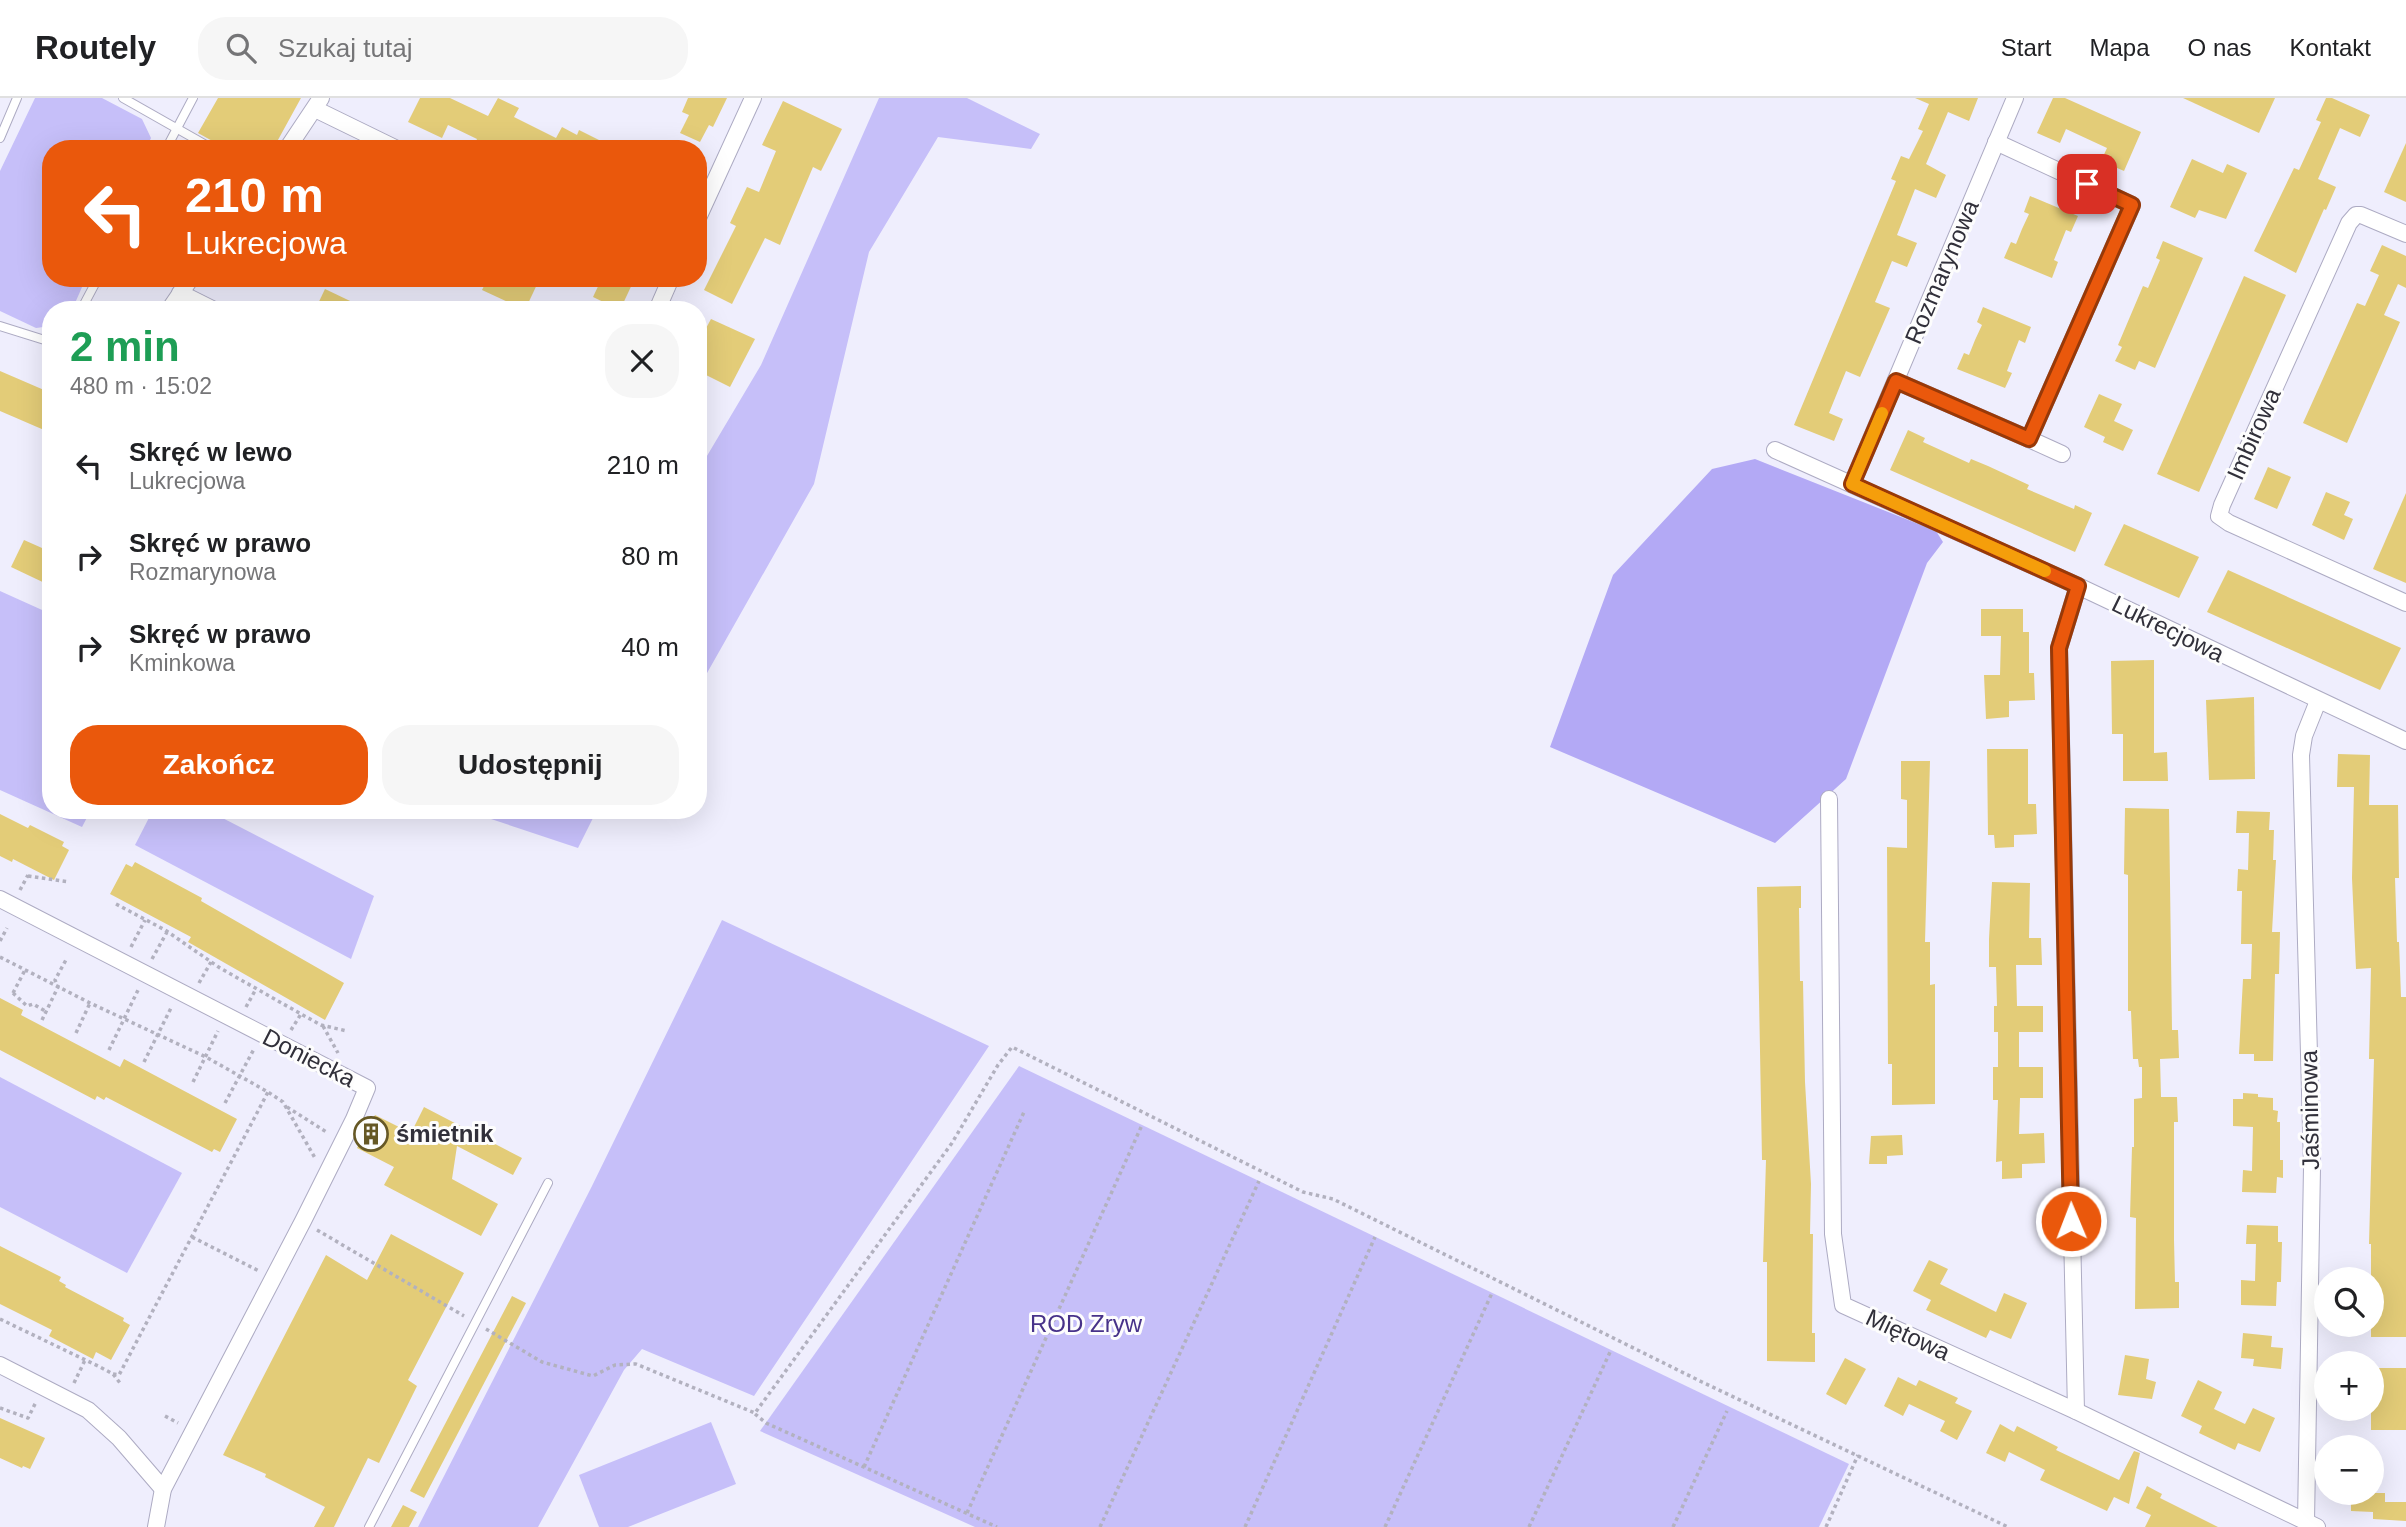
<!DOCTYPE html>
<html lang="pl">
<head>
<meta charset="utf-8">
<style>
  body { margin:0; font-family:Arial,sans-serif; background:#f6f6f6; color:#202124; height:100vh; display:flex; flex-direction:column; font-size:26px; white-space:nowrap }
  * { box-sizing:border-box; margin:0 }
  p { font-size:23px; color:#757577 }
  .icon { flex:none; width:38px; height:38px; fill:none; stroke:currentColor; stroke-width:2; stroke-linecap:round; stroke-linejoin:round }
  .map { position:relative; flex:1; overflow:hidden }
  .details { position:absolute; left:42px; top:203px; width:665px; height:518px; display:flex; flex-direction:column; background:#fff; border-radius:28px; box-shadow:0 7px 28px #0002 }
  .details>* { flex:none }
  .hud { position:absolute; left:42px; top:42px; width:665px; height:147px; border-radius:28px; box-shadow:0 7px 28px #0002; background:#ea580c; color:#fff; overflow:hidden }
  .fabs { position:absolute; left:2314px; top:1169px; display:grid; gap:14px }
  .fabs a { display:grid; place-items:center; width:70px; height:70px; border-radius:50%; background:#fff; box-shadow:0 7px 28px #0002; font-size:35px }
  .pin { position:absolute; display:grid; place-items:center; width:60px; height:60px; color:#fff; margin:-30px; border-radius:14px; box-shadow:0 4px 10px #0006 }
  .me { position:absolute; width:77px; margin:-38px; rotate:359deg; stroke-linejoin:round; filter:drop-shadow(0 0 5px #0008) }
  .turn { display:flex; align-items:center; gap:24px; height:147px; padding:0 28px; font-size:32px }
  .turn .icon { width:91px; height:91px; stroke-width:2.5 }
  .turn b { display:block; font-size:49px; line-height:60px }
  .round { display:grid; place-items:center; flex:none; width:74px; height:74px; border-radius:28px; background:#f6f6f6 }
  .headline { display:flex; align-items:center; justify-content:space-between; height:119px; padding:0 28px }
  h1 { font-size:42px; font-weight:700; line-height:52px; color:#1e9e55 }
  .cta { display:flex; gap:14px; margin-top:auto; padding:14px 28px }
  .cta a { flex:1; height:80px; border-radius:28px; background:#ea580c; color:#fff; font-size:28px; font-weight:700; line-height:80px; text-align:center }
  .cta a+a { background:#f6f6f6; color:#202124 }
  ul { padding:0; list-style:none }
  li { display:flex; align-items:center; gap:21px; height:91px; padding:0 28px }
  li div { flex:1 }
  li b { display:block; font-size:26px }
  li em { font-style:normal }
  header { display:flex; align-items:center; gap:42px; box-sizing:border-box; height:98px; padding:0 35px; background:#fff; border-bottom:2px solid #e0e0e0 }
  header strong { font-size:33px }
  nav { display:flex; gap:38px; margin-inline-start:auto; font-size:24px }
  .search { width:490px; height:63px; background:#f6f6f6; display:flex; align-items:center; gap:18px; box-sizing:border-box; padding:0 24px; border-radius:28px; color:#757577; font-size:26px }
  .map>svg:first-child { display:block }
  .green { fill:#c6bff9 }
  .forest { fill:#b3a9f5 }
  .building { fill:#e3cc78 }
  .lines { fill:none; stroke-linecap:round; stroke-linejoin:round }
  .service-casing { stroke:#adabc3; stroke-width:10 }
  .minor-casing { stroke:#adabc3; stroke-width:18 }
  .path { stroke:#b2b1bf; stroke-width:3.5; stroke-dasharray:3.5 3.5; stroke-linecap:butt }
  .service { stroke:#fff; stroke-width:8 }
  .minor { stroke:#fff; stroke-width:16 }
  .route-casing { stroke:#983908; stroke-width:18 }
  .route { stroke:#ea580c; stroke-width:12 }
  .slow { stroke:#f59e0b; stroke-width:12 }
  .labels { text-anchor:middle; stroke-width:6; stroke-linejoin:round; paint-order:stroke }
  .street-label { font-size:24px; fill:#31303a; stroke:#fdfdfd }
  .poi-label { font-size:24px; font-weight:bold; fill:#31303a; stroke:#fdfdfd; text-anchor:start }
  .park-label { font-size:24px; fill:#473289; stroke:#fdfdfd }
</style>
</head>
<body>
<header>
<strong>Routely</strong>
<div class="search"><svg class="icon" aria-label="search" viewBox="0 0 24 24"><circle cx="10" cy="10" r="6"/><path d="M15 15l6 6"/></svg>Szukaj tutaj</div>
<nav><a>Start</a><a>Mapa</a><a>O nas</a><a>Kontakt</a></nav>
</header>
<div class="map">
<svg width="2406" height="1429" viewBox="0 0 2406 1429">
  <rect width="100%" height="100%" fill="#efeefd"/>
  <g class="green">
    <polygon points="35,0 102,0 142,21 151,40 146,51 51,51 51,180 86,180 72,212 51,212 51,228 36,230 0,213 0,73"/>
    <polygon points="879,0 967,0 1040,36 1031,51 938,39 869,154 814,386 698,591 698,373 761,267"/>
    <polygon points="0,493 51,516 51,712 91,712 82,729 0,692"/>
    <polygon points="153,712 207,712 374,798 351,861 135,747"/>
    <polygon points="496,712 597,712 578,750 491,721"/>
    <polygon points="722,822 989,948 754,1298 642,1251 624,1272 538,1429 418,1429 592,1088"/>
    <polygon points="1019,968 1849,1366 1819,1429 975,1429 760,1333"/>
    <polygon points="0,979 182,1075 127,1175 0,1109"/>
    <polygon points="711,1324 736,1386 628,1429 599,1429 579,1377"/>
  </g>
  <polygon class="forest" points="1755,361 1936,433 1943,444 1927,465 1846,681 1775,745 1550,649 1613,477 1712,371"/>
  <g class="building">
    <polygon points="218,0 301,0 273,51 219,51 216,45 198,35"/>
    <polygon points="420,0 450,0 488,18 498,0 519,10 514,19 556,40 562,29 577,37 579,32 617,51 472,51 477,41 448,27 442,40 408,24"/>
    <polygon points="688,0 727,0 713,29 709,27 700,44 680,35 689,17 682,14"/>
    <polygon points="1915,0 1978,0 1969,23 1948,14 1926,66 1946,77 1936,100 1915,91 1897,137 1917,145 1907,169 1892,163 1875,204 1890,210 1860,279 1846,273 1829,315 1843,321 1834,343 1794,327 1896,83 1891,81 1901,58 1909,61 1923,33 1918,31 1929,6"/>
    <polygon points="2053,0 2065,0 2141,34 2124,73 2101,63 2107,50 2066,31 2060,45 2037,35"/>
    <polygon points="2183,0 2275,0 2259,35"/>
    <polygon points="2326,0 2332,0 2370,17 2360,39 2340,30 2318,81 2336,89 2326,112 2324,111 2296,175 2254,153 2294,70 2299,72 2321,24 2316,22"/>
    <polygon points="783,3 842,31 821,73 813,69 780,147 765,140 732,206 704,192 736,128 730,125 747,89 759,94 776,53 762,47"/>
    <polygon points="2406,45 2406,104 2384,94"/>
    <polygon points="2192,61 2223,75 2227,66 2247,75 2226,121 2199,112 2195,120 2170,109"/>
    <polygon points="2030,98 2078,118 2071,134 2066,132 2054,162 2058,164 2052,180 2004,160 2011,144 2016,146 2022,131 2029,116 2024,114"/>
    <polygon points="2163,143 2203,160 2155,270 2139,263 2135,272 2115,263 2122,249 2118,247 2143,188 2148,190 2160,162 2156,160"/>
    <polygon points="2382,147 2406,158 2406,190 2398,186 2384,217 2400,224 2347,345 2303,325 2357,205 2365,208 2379,177 2370,173"/>
    <polygon points="2244,178 2286,197 2199,394 2157,376"/>
    <polygon points="488,180 540,180 525,212 482,192"/>
    <polygon points="602,180 635,180 620,212 593,199"/>
    <polygon points="325,191 369,212 315,212"/>
    <polygon points="1983,209 2031,229 2025,245 2019,242 2013,257 2007,273 2012,275 2005,290 1957,271 1964,255 1969,257 1975,242 1982,227 1977,224"/>
    <polygon points="711,221 755,241 730,289 698,273 698,245"/>
    <polygon points="0,273 51,295 51,335 0,313"/>
    <polygon points="2099,296 2122,306 2114,323 2133,332 2123,353 2103,344 2105,339 2084,329"/>
    <polygon points="1908,332 1925,340 1923,344 1969,365 1971,361 1988,368 2029,387 2027,391 2074,411 2075,407 2092,415 2075,454 1890,372"/>
    <polygon points="2268,369 2291,379 2277,411 2254,401"/>
    <polygon points="2326,394 2350,404 2344,417 2353,421 2344,442 2312,427"/>
    <polygon points="2406,395 2406,485 2373,471"/>
    <polygon points="2124,426 2199,459 2179,500 2104,467"/>
    <polygon points="24,442 51,454 51,488 11,469"/>
    <polygon points="2228,472 2401,550 2380,592 2207,514"/>
    <polygon points="1981,511 2023,511 2023,534 2029,534 2029,575 2034,575 2035,602 2009,603 2009,619 1986,621 1984,577 2000,577 2001,538 1981,538"/>
    <polygon points="2154,562 2154,655 2167,654 2168,683 2123,683 2123,636 2112,636 2111,563"/>
    <polygon points="2254,599 2255,681 2209,682 2206,602"/>
    <polygon points="1987,651 2028,651 2028,706 2036,706 2037,736 2014,737 2014,749 1995,750 1994,737 1988,737"/>
    <polygon points="2338,656 2370,657 2369,707 2398,707 2399,780 2395,780 2397,844 2399,844 2401,899 2406,899 2406,1239 2371,1239 2371,1146 2369,1146 2374,961 2369,961 2371,870 2356,871 2352,780 2354,689 2337,689"/>
    <polygon points="1901,663 1930,663 1925,844 1930,844 1930,887 1935,886 1935,1006 1892,1007 1892,966 1888,966 1887,749 1907,750 1907,702 1901,701"/>
    <polygon points="2125,710 2169,711 2172,932 2178,932 2179,960 2160,961 2161,999 2177,999 2178,1024 2174,1024 2174,1142 2175,1184 2179,1184 2179,1210 2135,1211 2136,1120 2130,1119 2132,1049 2134,1049 2134,1001 2142,1000 2142,969 2139,969 2138,961 2133,961 2131,913 2128,913 2128,777 2124,776"/>
    <polygon points="2237,713 2270,714 2269,732 2274,732 2273,762 2276,762 2272,834 2280,834 2279,876 2275,876 2273,963 2254,963 2254,956 2239,956 2243,881 2251,881 2252,846 2241,846 2242,793 2237,793 2238,771 2248,772 2249,735 2236,735"/>
    <polygon points="0,716 28,730 30,727 64,744 62,748 69,752 54,782 13,761 12,764 0,758"/>
    <polygon points="135,764 202,800 201,803 344,885 325,922 188,844 191,839 110,796 126,766 132,769"/>
    <polygon points="1992,784 2030,785 2029,840 2041,840 2042,867 2016,867 2017,908 2043,908 2043,934 2019,934 2019,969 2043,969 2043,1000 2020,1000 2019,1036 2044,1035 2045,1065 2022,1066 2022,1080 2002,1081 2002,1063 1996,1064 1998,1002 1993,1002 1993,969 1998,969 1998,934 1994,934 1994,908 1997,908 1996,869 1989,869 1989,841"/>
    <polygon points="1801,788 1801,810 1799,810 1800,883 1803,883 1805,984 1811,1086 1810,1136 1813,1136 1812,1235 1815,1235 1815,1264 1767,1263 1767,1164 1763,1164 1766,1062 1762,1062 1757,789"/>
    <polygon points="0,900 23,912 21,917 120,969 124,961 237,1021 220,1054 214,1051 212,1054 106,999 104,1002 97,998 95,1002 0,952"/>
    <polygon points="2243,995 2258,996 2258,999 2273,1000 2273,1012 2278,1013 2277,1024 2280,1024 2280,1062 2283,1062 2283,1080 2277,1079 2276,1095 2242,1094 2243,1072 2252,1073 2253,1029 2233,1028 2233,1001 2243,1001"/>
    <polygon points="424,1009 522,1060 513,1077 457,1048 452,1081 498,1106 481,1138 384,1087 394,1069 357,1050 375,1017 411,1035"/>
    <polygon points="1902,1037 1903,1057 1887,1058 1887,1066 1869,1066 1871,1038"/>
    <polygon points="2247,1127 2278,1128 2278,1144 2282,1144 2281,1184 2277,1184 2276,1208 2241,1207 2241,1182 2255,1183 2256,1146 2246,1146"/>
    <polygon points="391,1136 464,1175 408,1282 417,1288 379,1365 368,1360 334,1429 314,1429 325,1409 265,1379 266,1376 223,1357 326,1157 367,1182"/>
    <polygon points="0,1148 61,1179 59,1183 66,1187 65,1189 124,1220 123,1223 130,1227 111,1262 96,1254 93,1261 49,1238 52,1232 0,1206"/>
    <polygon points="1929,1162 1948,1171 1940,1186 1996,1214 2004,1195 2027,1205 2011,1241 1990,1232 1986,1240 1926,1212 1931,1202 1913,1193"/>
    <polygon points="512,1198 526,1205 424,1400 410,1393"/>
    <polygon points="2243,1235 2272,1238 2271,1249 2283,1250 2281,1271 2253,1268 2254,1261 2241,1260"/>
    <polygon points="2125,1257 2149,1261 2146,1281 2156,1284 2152,1301 2118,1297"/>
    <polygon points="1845,1260 1866,1271 1846,1307 1826,1296"/>
    <rect x="2371" y="1270" width="35" height="62"/>
    <polygon points="1898,1279 1916,1288 1919,1282 1958,1300 1955,1305 1972,1313 1957,1342 1940,1333 1945,1323 1909,1306 1903,1318 1884,1308"/>
    <polygon points="2198,1282 2222,1294 2214,1311 2245,1326 2253,1310 2275,1320 2260,1354 2238,1345 2235,1352 2199,1335 2202,1328 2181,1318"/>
    <polygon points="0,1320 45,1340 30,1371 23,1368 22,1370 0,1360"/>
    <polygon points="2000,1326 2014,1334 2017,1328 2058,1349 2056,1352 2119,1382 2134,1353 2140,1355 2129,1406 2114,1399 2107,1413 2040,1382 2045,1372 2009,1354 2005,1364 1986,1355"/>
    <polygon points="2147,1388 2162,1396 2160,1400 2218,1429 2145,1429 2151,1417 2136,1410"/>
    <polygon points="2351,1395 2385,1395 2385,1404 2406,1404 2406,1423 2373,1421 2373,1414 2351,1413"/>
    <polygon points="403,1407 417,1414 409,1429 391,1429"/>
  </g>
  <g class="lines">
    <g class="service-casing">
      <g id="service">
        <polyline points="123,0 213,51"/>
        <polyline points="0,40 17,0"/>
        <polyline points="166,51 193,0"/>
        <polyline points="81,212 98,180"/>
        <polyline points="0,228 51,244"/>
        <polyline points="369,1429 548,1085"/>
      </g>
    </g>
    <g class="minor-casing">
      <g id="minor">
        <polyline points="315,11 397,51"/>
        <polyline points="287,51 321,0"/>
        <polyline points="698,120 753,0"/>
        <polyline points="2406,136 2361,117 2356,117 2349,125 2222,407 2219,418 2229,425 2406,505"/>
        <polyline points="180,195 214,212"/>
        <polyline points="169,212 191,180"/>
        <polyline points="657,212 671,180"/>
        <polyline points="1896,283 2029,341 2132,107 1996,44"/>
        <polyline points="2029,341 2062,356"/>
        <polyline points="1775,352 2078,488 2406,643"/>
        <polyline points="1852,386 2015,0"/>
        <polyline points="1829,701 1833,1136 1843,1207 2076,1313 2317,1429"/>
        <polyline points="0,801 367,990 354,1021 303,1123 163,1391 156,1429"/>
        <polyline points="0,1267 88,1312 119,1340 163,1391"/>
        <polyline points="2076,1313 2059,550 2078,488"/>
        <polyline points="2306,1424 2312,1069 2301,657 2304,638 2318,603"/>
      </g>
    </g>
    <g class="path">
      <polyline points="28,778 69,784"/>
      <polyline points="20,792 28,777"/>
      <polyline points="116,806 165,832 220,870 301,916 321,927 347,933"/>
      <polyline points="0,843 7,830"/>
      <polyline points="131,849 145,822"/>
      <polyline points="0,859 90,905 206,959 268,994 283,1004 315,1060"/>
      <polyline points="152,861 167,834"/>
      <polyline points="199,885 211,864"/>
      <polyline points="13,895 27,908 33,906 45,913"/>
      <polyline points="13,895 25,872"/>
      <polyline points="246,909 256,891"/>
      <polyline points="42,922 58,889 55,882 67,860"/>
      <polyline points="323,928 338,955"/>
      <polyline points="291,932 301,916"/>
      <polyline points="76,935 90,905"/>
      <polyline points="109,952 139,890"/>
      <polyline points="144,964 171,910"/>
      <polyline points="193,984 218,933"/>
      <polyline points="225,1005 254,951"/>
      <polyline points="287,1009 328,1035"/>
      <polyline points="317,1132 464,1218"/>
      <polyline points="192,1139 259,1173"/>
      <polyline points="0,1221 100,1269 113,1276 120,1285"/>
      <polyline points="486,1231 542,1264 593,1278 615,1267 636,1266 755,1315 952,1045 998,967 1012,949 1303,1094 1333,1101 1702,1284 2008,1429"/>
      <polyline points="113,1276 119,1277 268,994"/>
      <polyline points="74,1285 85,1262"/>
      <polyline points="0,1310 28,1320 36,1304"/>
      <polyline points="755,1316 766,1325 997,1429"/>
      <polyline points="165,1318 178,1325"/>
      <polyline points="864,1369 1024,1014"/>
      <polyline points="967,1415 1142,1027"/>
      <polyline points="1100,1429 1259,1083"/>
      <polyline points="1245,1429 1375,1139"/>
      <polyline points="1385,1429 1492,1195"/>
      <polyline points="1529,1429 1611,1252"/>
      <polyline points="1673,1429 1727,1313"/>
      <polyline points="1826,1429 1858,1357"/>
    </g>
    <use href="#service" class="service"/>
    <use href="#minor" class="minor"/>
  </g>
  <g class="lines">
    <g class="route-casing">
      <polyline id="route" points="2071,1123 2059,550 2078,488 1852,386 1896,283 2029,341 2132,107 2087,86"/>
    </g>
    <use href="#route" class="route"/>
    <polyline class="slow" points="1882,315 1852,386 2045,473"/>
  </g>
  <defs>
    <g id="building-ring" transform="scale(1.75)"><circle r="9.5" fill="#fdfdfd" stroke="#665825" stroke-width="1.5"/><path d="M-4-6H4V6H1V3H-1V6H-4ZM-2.5-4.3h1.7v1.8h-1.7ZM.8-4.3h1.7v1.8H.8ZM-2.5-1h1.7V.8h-1.7ZM.8-1h1.7V.8H.8Z" fill="#665825"/></g>
  </defs>
  <g fill-rule="evenodd">
    <use href="#building-ring" x="371" y="1036"/>
  </g>
  <g class="labels">
    <g class="street-label">
      <text transform="translate(1942 174) rotate(-67)" y="8">Rozmarynowa</text>
      <text transform="translate(2254 336) rotate(-66)" y="8">Imbirowa</text>
      <text transform="translate(2168 531) rotate(26)" y="8">Lukrecjowa</text>
      <text transform="translate(309 960) rotate(27)" y="8">Doniecka</text>
      <text transform="translate(2310 1012) rotate(-91)" y="8">Jaśminowa</text>
      <text transform="translate(1908 1237) rotate(25)" y="8">Miętowa</text>
    </g>
    <g class="poi-label">
      <text x="396" y="1044">śmietnik</text>
    </g>
    <g class="park-label">
      <text x="1086" y="1234">ROD Zryw</text>
    </g>
  </g>
</svg>
<div class="fabs">
<a><svg class="icon" aria-label="search" viewBox="0 0 24 24"><circle cx="10" cy="10" r="6"/><path d="M15 15l6 6"/></svg></a>
<a>+</a>
<a>−</a>
</div>
<div class="pin" style="left:2087px;top:86px;background:#d93025"><svg class="icon" aria-label="arrive" viewBox="0 0 24 24"><path d="M6 21V4h12l-3 4 3 4H6"/></svg></div>
<svg class="me" style="left:2071px;top:1123px" viewBox="-20 -20 40 40"><circle r="17" fill="#ea580c" stroke="#fff" stroke-width="3"/><path d="M0-11L8 9 0 5-8 9z" fill="#fff"/></svg>
<div class="hud">
<div class="turn"><svg class="icon" aria-label="left" viewBox="0 0 24 24"><path d="M17 20v-9H6M10 6l-5 5 5 5"/></svg><div><b>210 m</b>Lukrecjowa</div></div>
</div>
<section class="details">
<div class="headline"><div><h1>2 min</h1><p>480 m · 15:02</p></div><a class="round"><svg class="icon" aria-label="close" viewBox="0 0 24 24"><path d="M6 6l12 12M18 6L6 18"/></svg></a></div>
<ul>
<li><svg class="icon" aria-label="left" viewBox="0 0 24 24"><path d="M17 20v-9H6M10 6l-5 5 5 5"/></svg><div><b>Skręć w lewo</b><p>Lukrecjowa</p></div><em>210 m</em></li>
<li><svg class="icon" aria-label="right" viewBox="0 0 24 24"><path d="M7 20v-9h11M14 6l5 5-5 5"/></svg><div><b>Skręć w prawo</b><p>Rozmarynowa</p></div><em>80 m</em></li>
<li><svg class="icon" aria-label="right" viewBox="0 0 24 24"><path d="M7 20v-9h11M14 6l5 5-5 5"/></svg><div><b>Skręć w prawo</b><p>Kminkowa</p></div><em>40 m</em></li>
</ul>
<div class="cta"><a>Zakończ</a><a>Udostępnij</a></div>
</section>
</div>
</body>
</html>
